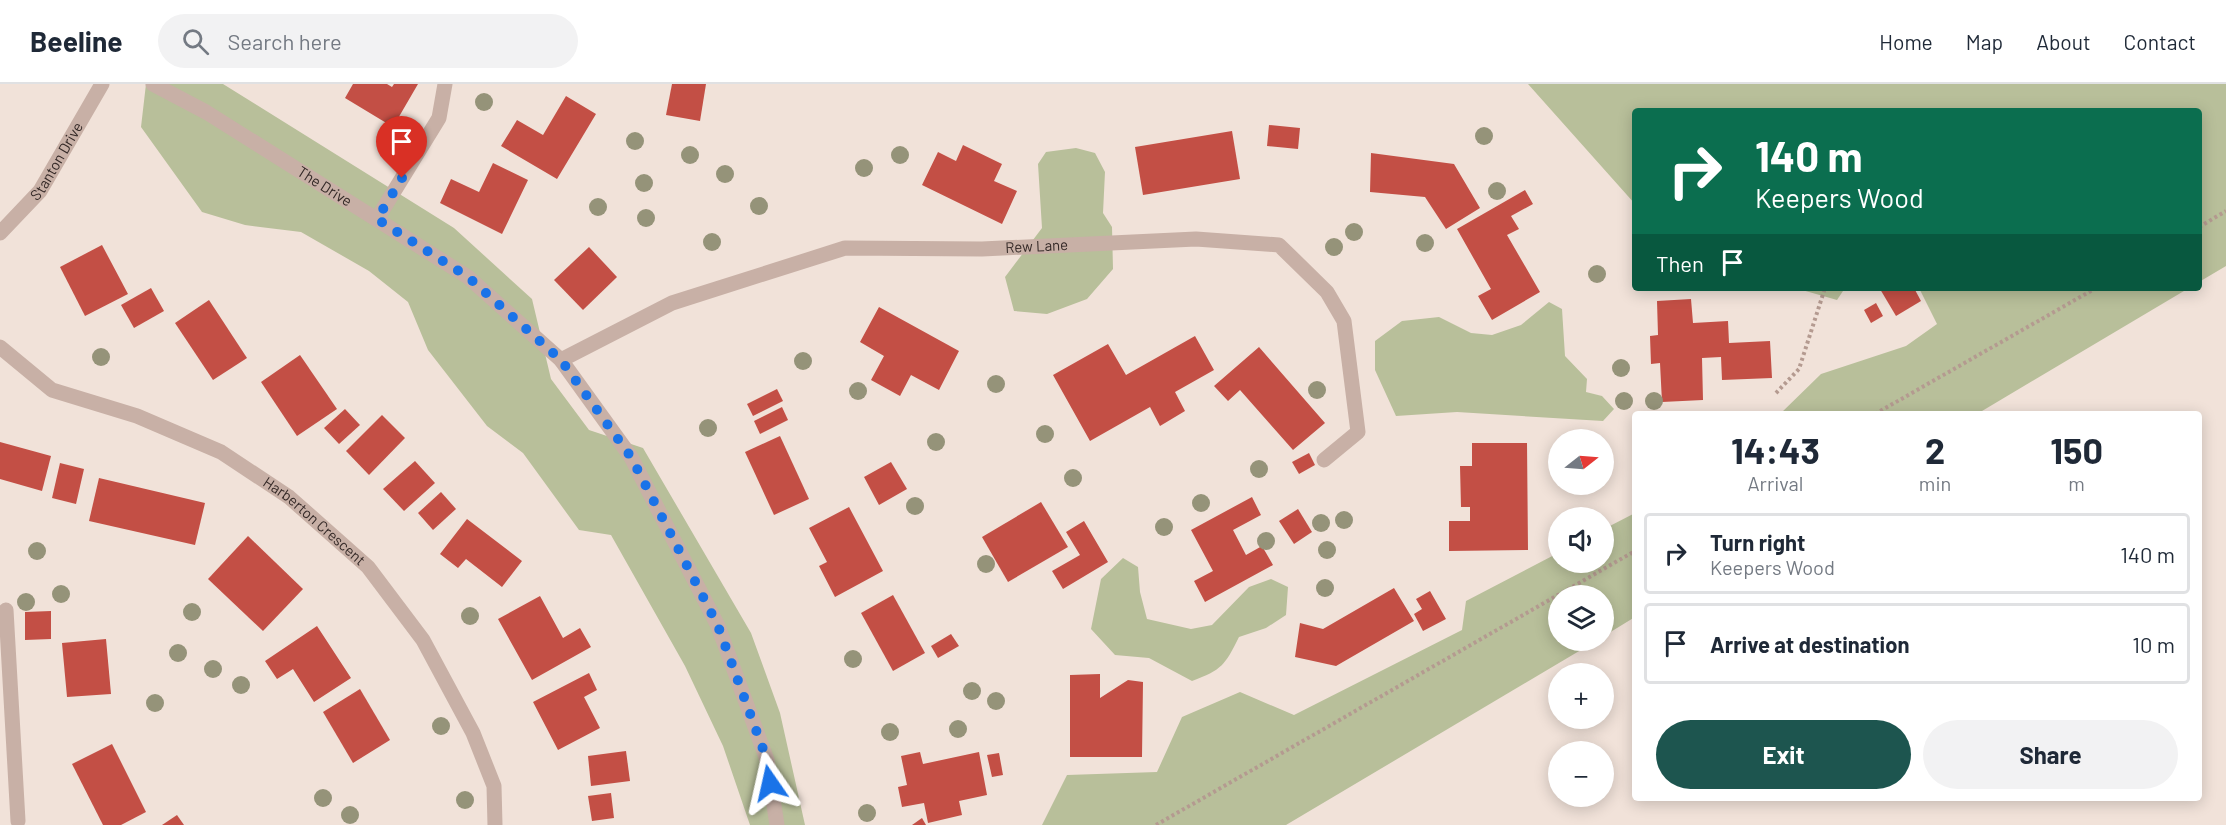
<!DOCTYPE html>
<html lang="en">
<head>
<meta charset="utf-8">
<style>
  body { margin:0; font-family:Barlow,sans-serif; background:#f2f2f3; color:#1f2937; height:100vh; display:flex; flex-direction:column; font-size:22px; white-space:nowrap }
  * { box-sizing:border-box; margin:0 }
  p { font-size:20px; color:#747a83 }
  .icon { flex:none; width:33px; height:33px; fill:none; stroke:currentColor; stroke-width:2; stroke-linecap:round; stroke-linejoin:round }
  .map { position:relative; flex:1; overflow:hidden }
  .sheet { position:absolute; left:1632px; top:327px; width:570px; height:390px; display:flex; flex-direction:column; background:#fff; border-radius:6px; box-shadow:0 3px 15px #0003 }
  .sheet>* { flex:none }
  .banner { position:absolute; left:1632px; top:24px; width:570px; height:183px; border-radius:6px; box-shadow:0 3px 15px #0003; background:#0b6e4f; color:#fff; overflow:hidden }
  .needle { width:39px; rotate:73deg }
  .buttons { position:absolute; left:1548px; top:345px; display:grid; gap:12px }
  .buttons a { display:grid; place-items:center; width:66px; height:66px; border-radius:50%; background:#fff; box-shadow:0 3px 15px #0003; font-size:30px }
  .pin { position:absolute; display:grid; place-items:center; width:51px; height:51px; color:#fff; margin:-62px -26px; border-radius:50% 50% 50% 0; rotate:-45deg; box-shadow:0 0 6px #0007 }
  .pin .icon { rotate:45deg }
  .me { position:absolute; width:66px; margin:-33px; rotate:349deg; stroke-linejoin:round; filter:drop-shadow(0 0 4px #0008) }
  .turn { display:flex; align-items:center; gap:21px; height:126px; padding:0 24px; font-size:27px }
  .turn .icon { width:78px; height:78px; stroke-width:2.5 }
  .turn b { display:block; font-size:42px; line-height:51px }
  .then { display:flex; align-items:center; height:57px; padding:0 24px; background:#0003; gap:12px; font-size:22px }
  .eta { display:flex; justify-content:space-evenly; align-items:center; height:102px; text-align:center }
  .eta b { font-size:36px; font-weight:700; line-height:42px }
  .cta { display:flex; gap:12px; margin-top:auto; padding:12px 24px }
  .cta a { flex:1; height:69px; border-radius:36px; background:#1d554f; color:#fff; font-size:24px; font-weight:700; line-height:69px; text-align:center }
  .cta a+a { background:#f2f2f3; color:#1f2937 }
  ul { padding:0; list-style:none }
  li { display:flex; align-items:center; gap:18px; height:81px; margin:0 12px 9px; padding:0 12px; border:3px solid #e0e1e3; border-radius:6px }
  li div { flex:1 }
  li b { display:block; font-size:22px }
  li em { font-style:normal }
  header { display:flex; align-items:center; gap:36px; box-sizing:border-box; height:84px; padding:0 30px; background:#fff; border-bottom:2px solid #e0e1e3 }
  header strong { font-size:28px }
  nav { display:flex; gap:33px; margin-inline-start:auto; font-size:21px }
  .search { width:420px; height:54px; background:#f2f2f3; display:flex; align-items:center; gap:15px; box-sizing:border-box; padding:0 21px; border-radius:33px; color:#747a83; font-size:22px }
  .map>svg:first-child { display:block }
  .green { fill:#b8bf9a }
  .building { fill:#c34f45 }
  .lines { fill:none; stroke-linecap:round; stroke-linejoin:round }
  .path { stroke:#b49a90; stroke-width:4; stroke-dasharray:3 3; stroke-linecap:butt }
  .street { stroke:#c8b0a6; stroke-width:15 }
  .tree { fill:#959379 }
  .route { stroke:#1a73e8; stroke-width:10; stroke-dasharray:0 18 }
  .labels { text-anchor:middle; stroke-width:4.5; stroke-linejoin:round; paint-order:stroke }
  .street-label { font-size:15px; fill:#342927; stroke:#f9ede5 }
</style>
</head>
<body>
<header>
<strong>Beeline</strong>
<div class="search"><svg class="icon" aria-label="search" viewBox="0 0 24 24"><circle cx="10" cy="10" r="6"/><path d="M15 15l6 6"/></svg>Search here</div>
<nav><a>Home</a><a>Map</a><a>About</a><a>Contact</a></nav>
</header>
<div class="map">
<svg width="2226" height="741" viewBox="0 0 2226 741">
  <rect width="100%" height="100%" fill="#f1e2d9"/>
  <g class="green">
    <polygon points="146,0 223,0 454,144 532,215 551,295 589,346 643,364 751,549 780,629 805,741 750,741 723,662 685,582 611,451 579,446 523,369 487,342 428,266 408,218 369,187 301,148 245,141 202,128 141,43"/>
    <polygon points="1528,0 2226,0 2226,182 2199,198 2199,27 1635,27 1635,120"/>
    <polygon points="1076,64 1095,69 1105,88 1103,129 1112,143 1113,185 1087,215 1047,230 1014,227 1005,193 1042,144 1038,80 1046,68"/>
    <polygon points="1795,204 1845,204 1837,216"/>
    <polygon points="1919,204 2189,204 1977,330 1780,330 1821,290 1906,262 1937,240"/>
    <polygon points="1549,218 1562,225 1565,272 1587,295 1586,308 1602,312 1614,325 1603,337 1457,328 1396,332 1375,286 1375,257 1402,237 1439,233 1471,249 1492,251 1521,241"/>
    <polygon points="1635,429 1635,533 1604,552 1604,512 1558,512 1558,556 1596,557 1286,741 1042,741 1067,691 1157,688 1182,633 1240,608 1294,631 1462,546 1466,517 1558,469 1558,478 1604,478 1604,445"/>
    <path d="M1123,474L1138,483L1140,508L1147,535L1191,545L1212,541L1249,503L1271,495L1288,503L1286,531L1266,544L1239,553C1225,581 1222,586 1192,597L1149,574L1115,571L1091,545L1101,495Z"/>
  </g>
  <g class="building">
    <polygon points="353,0 387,0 392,3 394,0 418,0 393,43 345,14"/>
    <polygon points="672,0 706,0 700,37 666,31"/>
    <polygon points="566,12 596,30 557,95 501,62 517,36 543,51"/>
    <polygon points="1269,41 1300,44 1298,65 1267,62"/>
    <polygon points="1232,47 1240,95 1143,111 1135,63"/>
    <polygon points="963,61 1002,80 994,97 1017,107 1002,140 922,101 938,68 956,77"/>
    <polygon points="1371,69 1454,80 1480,124 1446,145 1425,113 1370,108"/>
    <polygon points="493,79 528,96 502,150 440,119 451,95 479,108"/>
    <polygon points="1525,106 1533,120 1511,132 1519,145 1507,151 1540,208 1492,236 1478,212 1491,205 1457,145"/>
    <polygon points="102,161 128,210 85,232 60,183"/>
    <polygon points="589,163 617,193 583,226 554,196"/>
    <polygon points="151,204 164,227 134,244 121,221"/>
    <polygon points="1914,204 1921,217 1896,232 1880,205"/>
    <polygon points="1691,215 1693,239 1728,237 1729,259 1770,257 1772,294 1722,296 1721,273 1702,274 1703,316 1662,318 1660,279 1651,280 1650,252 1658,251 1657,217"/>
    <polygon points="209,216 247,274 213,296 175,239"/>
    <polygon points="1876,219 1883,232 1871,239 1864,226"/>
    <polygon points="879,223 959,267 939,306 911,291 900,312 871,296 884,272 860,258"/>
    <polygon points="1195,252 1214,286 1175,308 1185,327 1160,342 1150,323 1090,357 1053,291 1108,260 1126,291"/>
    <polygon points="1259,263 1325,339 1293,366 1240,306 1228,317 1214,302"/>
    <polygon points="300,271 337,325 297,352 261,298"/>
    <polygon points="777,305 783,317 753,332 747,320"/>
    <polygon points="782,323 788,336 760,350 754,337"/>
    <polygon points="345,325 360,341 339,360 324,344"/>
    <polygon points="382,331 405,354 369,391 346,367"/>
    <polygon points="780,352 809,415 774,431 745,368"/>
    <polygon points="0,358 51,372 42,407 0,395"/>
    <polygon points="1472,359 1527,359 1528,466 1449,467 1449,437 1470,437 1470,423 1461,423 1460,382 1472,382"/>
    <polygon points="1309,369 1315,381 1299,390 1292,378"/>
    <polygon points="415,377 435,399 404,427 383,405"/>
    <polygon points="891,378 907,405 879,421 864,393"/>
    <polygon points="60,379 84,385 76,420 52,414"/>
    <polygon points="99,394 205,419 195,461 89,437"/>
    <polygon points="441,408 456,425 433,446 418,429"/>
    <polygon points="1252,413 1261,431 1233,446 1246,471 1262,462 1273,481 1205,518 1194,497 1213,487 1191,446"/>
    <polygon points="1041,418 1068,463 1008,498 982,453"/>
    <polygon points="849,423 883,487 835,513 819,482 827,478 809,444"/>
    <polygon points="1298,425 1312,448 1294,460 1279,437"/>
    <polygon points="467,435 522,477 502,503 466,475 458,484 440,470"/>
    <polygon points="1084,437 1108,478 1063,505 1052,487 1080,471 1066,448"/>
    <polygon points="248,452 303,505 263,547 208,495"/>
    <polygon points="1394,504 1414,537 1336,582 1295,573 1300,539 1323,545"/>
    <polygon points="1430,507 1446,535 1423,547 1414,530 1422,525 1416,515"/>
    <polygon points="893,511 925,569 893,587 861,529"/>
    <polygon points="540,512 563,554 580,544 591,563 532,596 498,535"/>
    <polygon points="51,527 51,555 25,556 25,528"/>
    <polygon points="317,542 351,594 314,618 293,585 277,595 265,577"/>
    <polygon points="951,550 959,562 938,574 931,562"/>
    <polygon points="106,555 111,610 67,613 62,559"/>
    <polygon points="589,589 597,606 584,613 600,644 558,666 533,618"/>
    <polygon points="1100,590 1100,614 1128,596 1143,598 1142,673 1070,673 1070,591"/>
    <polygon points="360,605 390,656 353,679 323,628"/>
    <polygon points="112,660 146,728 121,741 103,741 72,680"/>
    <polygon points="626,667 630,697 591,702 588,672"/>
    <polygon points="920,668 923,680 979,668 987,711 959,717 962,731 928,739 924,719 902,723 898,703 907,701 901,672"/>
    <polygon points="999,669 1003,691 992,693 987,671"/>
    <polygon points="611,709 614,734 592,737 588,712"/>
    <polygon points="177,731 184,741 162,741"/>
    <polygon points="922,734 926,741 912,741"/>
  </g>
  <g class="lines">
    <g class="path">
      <polyline points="2199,143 2226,127"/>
      <polyline points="1776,309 1799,285 1825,204"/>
      <polyline points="1875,330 2096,204"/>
      <polyline points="1156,741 1635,467"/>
    </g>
    <g class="street">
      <path id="s1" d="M153,0L206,28L468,193L561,276L631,373L718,542L767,676L777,741"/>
      <polyline points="377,135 439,34 445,0"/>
      <path id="s2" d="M0,149L40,107L102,0"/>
      <path id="s3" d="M0,263L52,306L137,332L221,368L289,413L368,483L423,556L473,649L494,702L495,741"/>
      <path id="s4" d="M561,276L672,219L845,164L982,165L1196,155L1279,161L1327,208L1344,237L1358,348L1324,376"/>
      <polyline points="6,526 18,737"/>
    </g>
  </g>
  <g class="tree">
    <circle cx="484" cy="18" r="9"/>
    <circle cx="1484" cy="52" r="9"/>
    <circle cx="635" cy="57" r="9"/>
    <circle cx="690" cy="71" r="9"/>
    <circle cx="900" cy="71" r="9"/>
    <circle cx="864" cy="84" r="9"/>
    <circle cx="725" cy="90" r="9"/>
    <circle cx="644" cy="99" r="9"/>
    <circle cx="1497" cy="107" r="9"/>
    <circle cx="759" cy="122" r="9"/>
    <circle cx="598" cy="123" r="9"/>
    <circle cx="646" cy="134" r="9"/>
    <circle cx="1354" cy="148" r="9"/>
    <circle cx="712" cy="158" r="9"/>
    <circle cx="1425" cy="159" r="9"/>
    <circle cx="1334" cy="163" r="9"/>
    <circle cx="1597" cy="190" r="9"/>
    <circle cx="101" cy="273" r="9"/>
    <circle cx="803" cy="277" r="9"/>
    <circle cx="1621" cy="284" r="9"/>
    <circle cx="996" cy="300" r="9"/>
    <circle cx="1317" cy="306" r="9"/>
    <circle cx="858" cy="307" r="9"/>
    <circle cx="1624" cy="317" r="9"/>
    <circle cx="1654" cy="317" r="9"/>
    <circle cx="708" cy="344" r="9"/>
    <circle cx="1045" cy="350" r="9"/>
    <circle cx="936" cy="358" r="9"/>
    <circle cx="1259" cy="385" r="9"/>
    <circle cx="1073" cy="394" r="9"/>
    <circle cx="1201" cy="419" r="9"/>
    <circle cx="915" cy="422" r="9"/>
    <circle cx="1344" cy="436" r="9"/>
    <circle cx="1321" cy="439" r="9"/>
    <circle cx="1164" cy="443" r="9"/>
    <circle cx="1266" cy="457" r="9"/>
    <circle cx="1327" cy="466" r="9"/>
    <circle cx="37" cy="467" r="9"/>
    <circle cx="986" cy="480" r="9"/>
    <circle cx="1325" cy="504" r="9"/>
    <circle cx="61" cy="510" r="9"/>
    <circle cx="26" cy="518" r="9"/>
    <circle cx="192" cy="528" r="9"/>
    <circle cx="470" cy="532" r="9"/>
    <circle cx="178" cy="569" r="9"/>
    <circle cx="853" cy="575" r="9"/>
    <circle cx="213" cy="585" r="9"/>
    <circle cx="241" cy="601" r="9"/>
    <circle cx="972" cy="607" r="9"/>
    <circle cx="996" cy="617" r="9"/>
    <circle cx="155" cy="619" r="9"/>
    <circle cx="441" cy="642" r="9"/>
    <circle cx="958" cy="645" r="9"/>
    <circle cx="890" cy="648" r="9"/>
    <circle cx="323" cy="714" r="9"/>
    <circle cx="465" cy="716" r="9"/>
    <circle cx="867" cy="729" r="9"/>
    <circle cx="350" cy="731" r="9"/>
  </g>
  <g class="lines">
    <polyline class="route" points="402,94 377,135 468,193 561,276 584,308 631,373 718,542 767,676 770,699"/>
  </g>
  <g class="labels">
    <g class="street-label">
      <text dy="5" stroke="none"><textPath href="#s2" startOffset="92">Stanton Drive</textPath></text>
      <text dy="5" stroke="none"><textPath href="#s1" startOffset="200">The Drive</textPath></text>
      <text dy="5" stroke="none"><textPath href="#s4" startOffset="498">Rew Lane</textPath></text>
      <text dy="5" stroke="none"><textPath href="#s3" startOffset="364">Harberton Crescent</textPath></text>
    </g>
  </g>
</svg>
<div class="buttons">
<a><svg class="needle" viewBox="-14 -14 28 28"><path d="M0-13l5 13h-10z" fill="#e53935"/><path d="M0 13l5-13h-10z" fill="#747a83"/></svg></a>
<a><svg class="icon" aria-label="sound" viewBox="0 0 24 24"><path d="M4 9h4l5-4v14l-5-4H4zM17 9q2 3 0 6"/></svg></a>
<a><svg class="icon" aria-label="layers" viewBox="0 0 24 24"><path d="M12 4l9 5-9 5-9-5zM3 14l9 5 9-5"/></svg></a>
<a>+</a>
<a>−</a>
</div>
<div class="pin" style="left:402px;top:94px;background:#d93025"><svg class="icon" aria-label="arrive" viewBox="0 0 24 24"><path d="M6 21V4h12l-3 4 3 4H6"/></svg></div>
<svg class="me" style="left:770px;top:699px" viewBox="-20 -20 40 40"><path d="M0-17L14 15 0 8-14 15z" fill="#1a73e8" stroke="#fff" stroke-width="4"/></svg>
<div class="banner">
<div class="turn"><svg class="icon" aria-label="right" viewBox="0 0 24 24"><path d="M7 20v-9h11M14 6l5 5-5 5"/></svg><div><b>140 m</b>Keepers Wood</div></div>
<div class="then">Then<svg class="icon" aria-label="arrive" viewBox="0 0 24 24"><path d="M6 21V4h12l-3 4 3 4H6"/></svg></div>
</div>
<section class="sheet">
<div class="eta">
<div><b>14:43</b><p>Arrival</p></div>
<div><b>2</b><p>min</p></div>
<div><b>150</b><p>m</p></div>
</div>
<ul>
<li><svg class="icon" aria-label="right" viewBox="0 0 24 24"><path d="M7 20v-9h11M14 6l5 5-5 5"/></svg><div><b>Turn right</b><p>Keepers Wood</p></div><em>140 m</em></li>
<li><svg class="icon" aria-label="arrive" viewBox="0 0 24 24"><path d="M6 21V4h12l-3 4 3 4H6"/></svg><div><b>Arrive at destination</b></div><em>10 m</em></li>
</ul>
<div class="cta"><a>Exit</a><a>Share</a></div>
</section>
</div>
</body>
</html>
